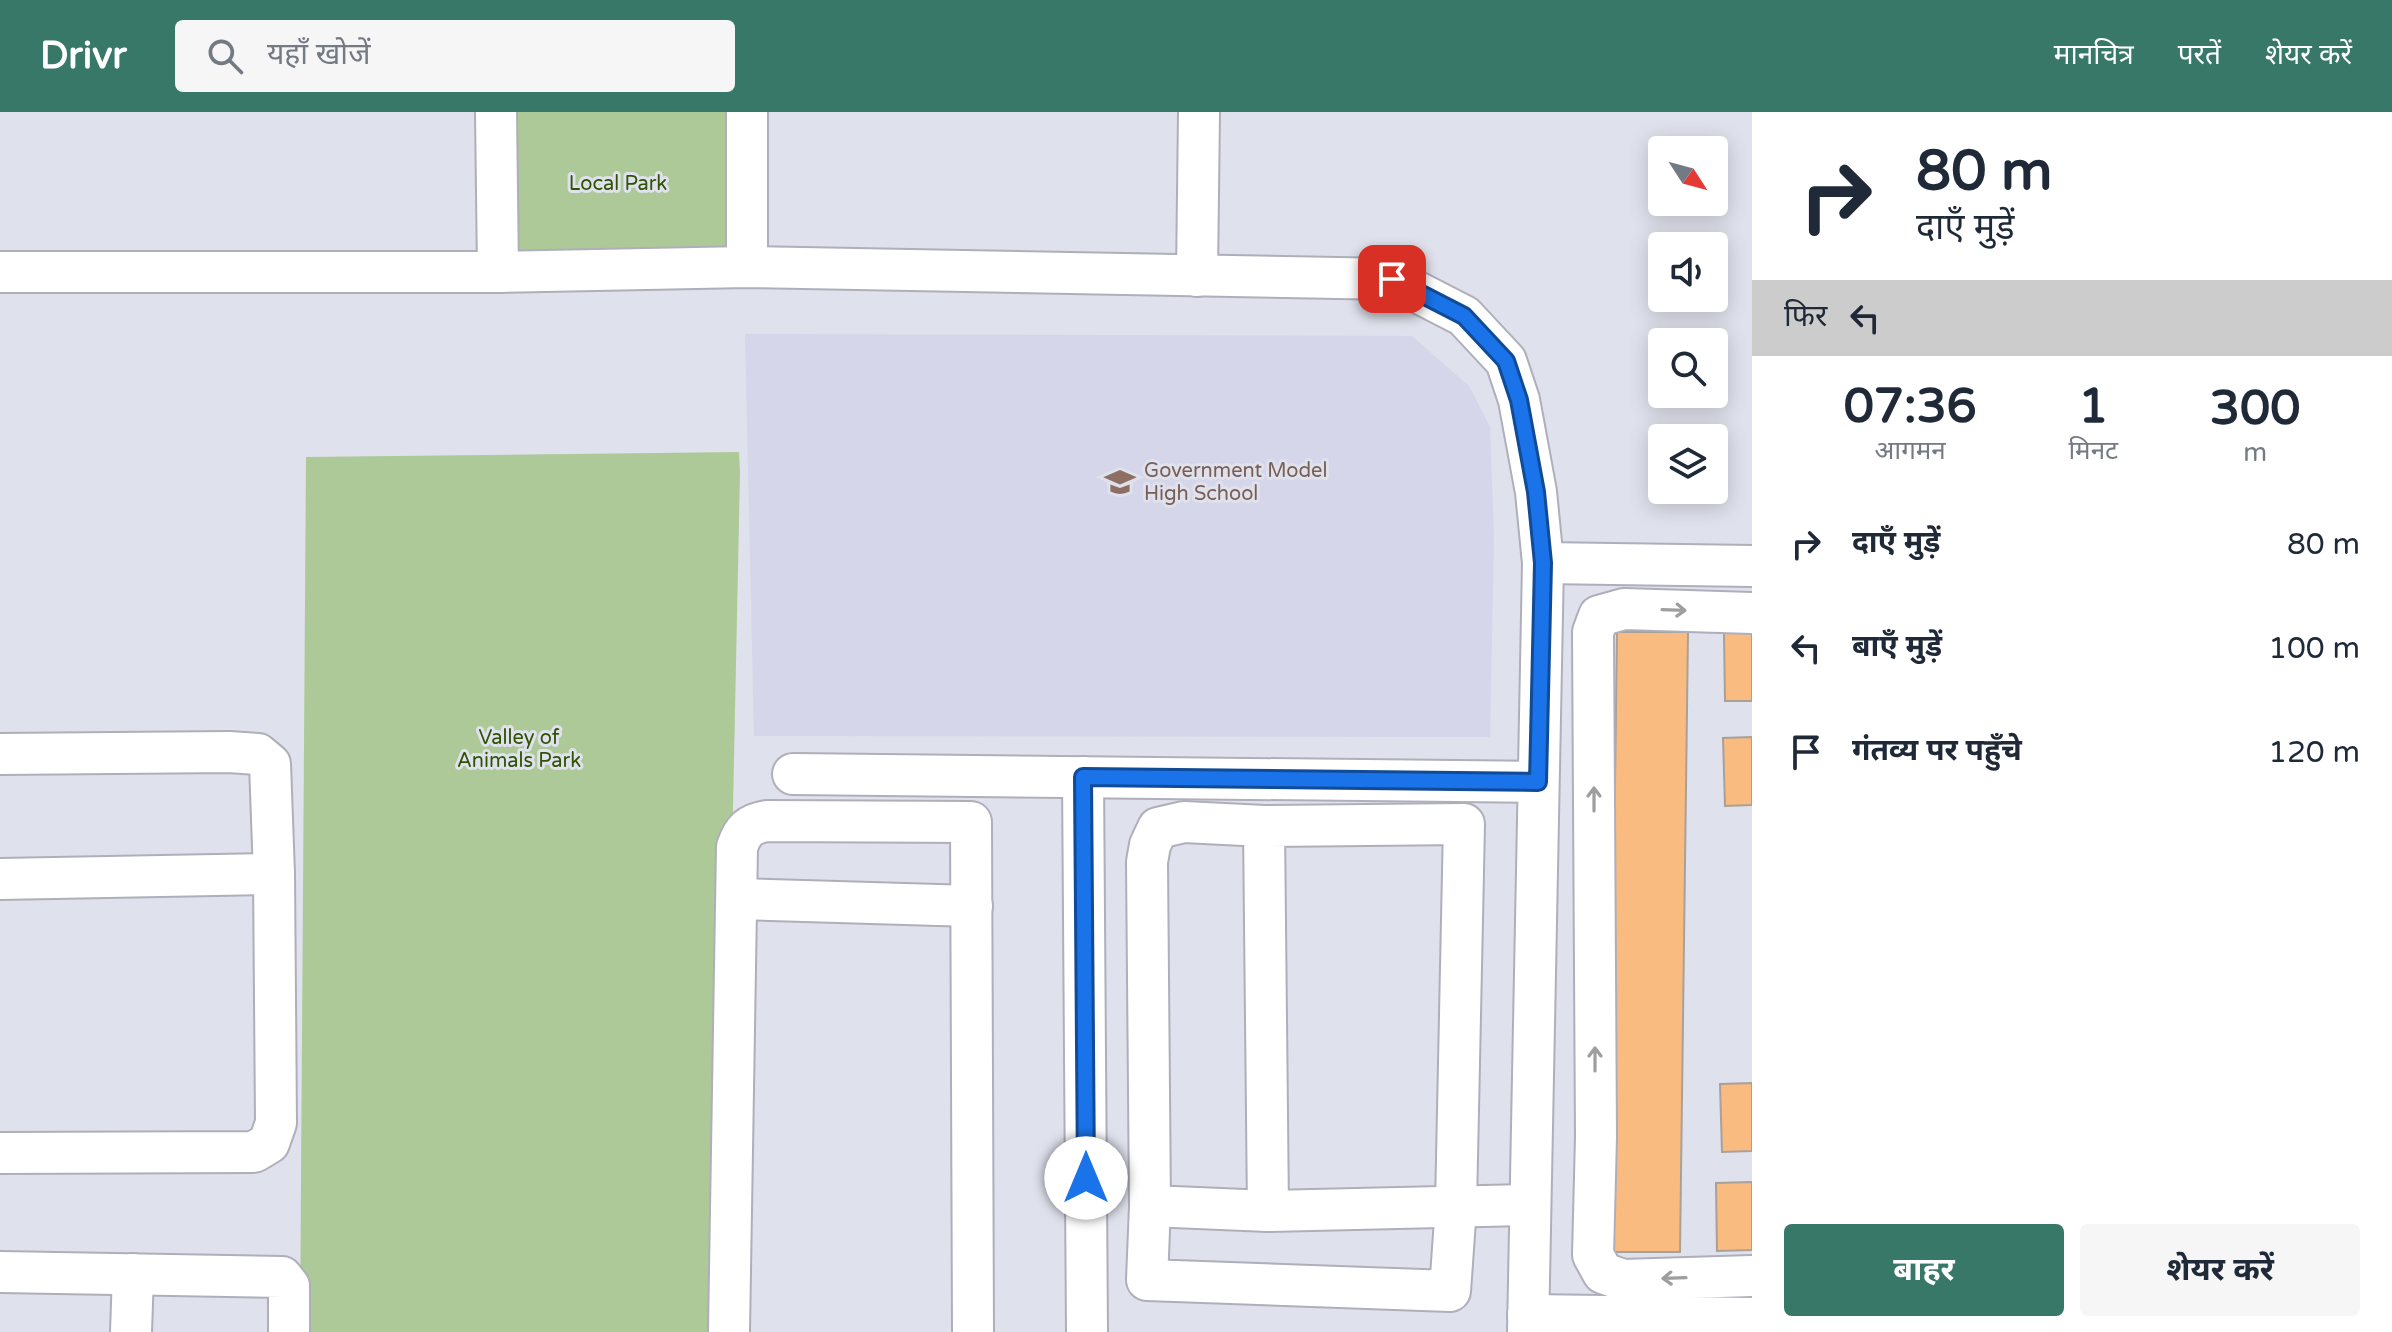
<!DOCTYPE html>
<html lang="hi">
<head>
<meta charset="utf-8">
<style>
  body { margin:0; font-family:"Varela Round","Noto Sans Devanagari",sans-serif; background:#f6f6f7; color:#1f2937; height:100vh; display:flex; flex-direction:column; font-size:30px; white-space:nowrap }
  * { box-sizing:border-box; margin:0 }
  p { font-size:26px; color:#747a83 }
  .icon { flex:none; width:44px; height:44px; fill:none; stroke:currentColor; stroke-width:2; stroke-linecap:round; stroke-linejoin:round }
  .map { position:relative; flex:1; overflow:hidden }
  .sheet { display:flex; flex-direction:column; background:#fff; width:640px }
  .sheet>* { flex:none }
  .top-card { background:#fff; color:#1f2937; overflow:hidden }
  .needle { width:52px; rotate:126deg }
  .buttons { position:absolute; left:1648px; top:24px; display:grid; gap:16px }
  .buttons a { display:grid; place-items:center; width:80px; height:80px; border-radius:8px; background:#fff; box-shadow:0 4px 20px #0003; font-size:40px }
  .pin { position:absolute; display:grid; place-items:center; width:68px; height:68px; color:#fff; margin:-34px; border-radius:16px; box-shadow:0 4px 12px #0006 }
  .me { position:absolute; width:88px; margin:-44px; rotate:0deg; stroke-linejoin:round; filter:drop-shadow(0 0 6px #0008) }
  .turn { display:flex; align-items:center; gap:28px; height:168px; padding:0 32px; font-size:36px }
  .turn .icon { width:104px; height:104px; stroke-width:2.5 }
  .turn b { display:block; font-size:56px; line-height:68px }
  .then { display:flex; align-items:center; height:76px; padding:0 32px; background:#0003; gap:16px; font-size:30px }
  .eta { display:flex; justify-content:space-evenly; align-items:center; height:136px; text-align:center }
  .eta b { font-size:48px; font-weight:700; line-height:56px }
  .cta { display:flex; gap:16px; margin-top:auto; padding:16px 32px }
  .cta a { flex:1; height:92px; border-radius:8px; background:#377869; color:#fff; font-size:32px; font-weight:700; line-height:92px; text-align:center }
  .cta a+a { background:#f6f6f7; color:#1f2937 }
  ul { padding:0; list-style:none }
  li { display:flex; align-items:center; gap:24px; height:104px; padding:0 32px }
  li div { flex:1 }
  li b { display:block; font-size:30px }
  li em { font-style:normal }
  header { display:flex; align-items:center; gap:48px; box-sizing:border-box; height:112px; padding:0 40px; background:#377869; color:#fff }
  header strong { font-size:38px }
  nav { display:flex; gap:44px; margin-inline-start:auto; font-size:28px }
  .search { width:560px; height:72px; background:#f6f6f7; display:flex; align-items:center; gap:20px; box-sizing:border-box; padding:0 28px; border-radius:8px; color:#747a83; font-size:30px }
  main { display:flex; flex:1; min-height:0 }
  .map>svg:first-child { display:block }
  .built { fill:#d5d6e9 }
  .green { fill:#acc997 }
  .building { fill:#fabb81; stroke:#a9a098; stroke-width:2 }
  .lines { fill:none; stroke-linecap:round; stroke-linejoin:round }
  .minor-casing { stroke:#aeafba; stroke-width:44 }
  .minor { stroke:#fff; stroke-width:40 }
  .oneway { stroke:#9e9ea0 }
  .route-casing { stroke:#114b97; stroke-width:20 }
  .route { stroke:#1a73e8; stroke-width:14 }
  .labels { text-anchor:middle; stroke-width:6; stroke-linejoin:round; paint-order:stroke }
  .park-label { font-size:20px; fill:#2f5203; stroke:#dfe1ec }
  .education-label { font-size:20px; fill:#785e54; stroke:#dfe1ec; text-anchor:start }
</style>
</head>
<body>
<header>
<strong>Drivr</strong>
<div class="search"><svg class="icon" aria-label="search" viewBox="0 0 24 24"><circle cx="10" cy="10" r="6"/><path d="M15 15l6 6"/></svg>यहाँ खोजें</div>
<nav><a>मानचित्र</a><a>परतें</a><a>शेयर करें</a></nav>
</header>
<main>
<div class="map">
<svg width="1752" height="1220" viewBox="0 0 1752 1220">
  <rect width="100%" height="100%" fill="#dfe1ec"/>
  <polygon class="built" points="745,222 1412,224 1469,274 1490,315 1494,424 1490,625 754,624"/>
  <g class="green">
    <polygon points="509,0 728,0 726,142 509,145"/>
    <polygon points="739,340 740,360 722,1220 300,1220 306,345"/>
  </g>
  <g class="building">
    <polygon points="1617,520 1688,520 1680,1140 1609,1140"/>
    <polygon points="1724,521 1752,521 1752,589 1725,589"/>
    <polygon points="1752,625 1752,693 1725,694 1723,626"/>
    <polygon points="1752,971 1752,1039 1722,1040 1720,972"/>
    <polygon points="1752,1070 1752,1138 1717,1139 1716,1071"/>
  </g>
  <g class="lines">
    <g class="minor-casing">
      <g id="minor">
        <polyline points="496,0 498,160"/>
        <polyline points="747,155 747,0"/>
        <polyline points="0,160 498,160 747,155 1392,167 1464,204 1506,249 1519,288 1536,380 1543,451 1528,1220"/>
        <polyline points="1197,164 1199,0"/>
        <polyline points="1543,451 1752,454"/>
        <polyline points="1752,501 1624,497 1599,504 1593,520 1596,1025 1593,1143 1603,1161 1623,1168 1752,1164"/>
        <polyline points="0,642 229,640 258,642 270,652 274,762 276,1011 269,1031 254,1040 0,1041"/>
        <polyline points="793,662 1538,670"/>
        <polyline points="1083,665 1087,1220"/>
        <polyline points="1264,714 1184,710 1158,716 1150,733 1147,750 1150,1094 1147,1168 1450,1179 1456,1094 1464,712 1264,714 1268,1099"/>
        <polyline points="0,767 274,762"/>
        <polyline points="737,787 972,794"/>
        <polyline points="1150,1094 1268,1099 1530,1093"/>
        <polyline points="0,1160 282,1165 289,1174 289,1220"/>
        <polyline points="1528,1203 1752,1206"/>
        <polyline points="131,1220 133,1162"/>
        <path d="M729,1220L737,735C743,718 749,712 767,709L971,710L973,1220"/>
      </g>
    </g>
    <use href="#minor" class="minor"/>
  </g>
  <defs><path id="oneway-shaft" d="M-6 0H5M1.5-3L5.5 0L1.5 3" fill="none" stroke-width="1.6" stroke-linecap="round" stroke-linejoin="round" transform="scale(2)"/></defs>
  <g class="oneway">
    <use href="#oneway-shaft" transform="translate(1674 498) rotate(2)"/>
    <use href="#oneway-shaft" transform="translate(1594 687) rotate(-90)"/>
    <use href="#oneway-shaft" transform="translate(1595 947) rotate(-90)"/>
    <use href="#oneway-shaft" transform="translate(1674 1166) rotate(178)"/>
  </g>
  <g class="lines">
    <g class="route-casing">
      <polyline id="route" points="1086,1066 1083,665 1538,670 1543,451 1536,380 1519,288 1506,249 1464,204 1392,167"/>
    </g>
    <use href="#route" class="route"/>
  </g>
  <defs>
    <g id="school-bare" transform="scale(2.4)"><path d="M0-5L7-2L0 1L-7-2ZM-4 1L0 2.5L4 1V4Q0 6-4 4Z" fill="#8d6e63" stroke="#dfe1ec" stroke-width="2.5" paint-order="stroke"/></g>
  </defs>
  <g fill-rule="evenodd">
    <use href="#school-bare" x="1120" y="370"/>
  </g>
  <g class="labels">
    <g class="park-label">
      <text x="618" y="78">Local Park</text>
      <text x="519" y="632">Valley of<tspan x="519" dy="23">Animals Park</tspan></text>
    </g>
    <g class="education-label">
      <text x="1144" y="365">Government Model<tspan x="1144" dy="23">High School</tspan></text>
    </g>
  </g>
</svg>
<div class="buttons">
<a><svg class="needle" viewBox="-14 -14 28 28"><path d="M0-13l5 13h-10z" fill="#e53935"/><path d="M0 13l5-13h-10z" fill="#747a83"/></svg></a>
<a><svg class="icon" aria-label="sound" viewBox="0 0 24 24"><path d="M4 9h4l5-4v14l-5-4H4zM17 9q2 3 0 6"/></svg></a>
<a><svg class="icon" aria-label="search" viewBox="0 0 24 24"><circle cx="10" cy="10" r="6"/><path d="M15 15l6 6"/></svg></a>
<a><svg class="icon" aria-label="layers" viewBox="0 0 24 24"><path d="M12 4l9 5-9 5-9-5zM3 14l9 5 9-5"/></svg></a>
</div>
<div class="pin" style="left:1392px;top:167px;background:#d93025"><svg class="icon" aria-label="arrive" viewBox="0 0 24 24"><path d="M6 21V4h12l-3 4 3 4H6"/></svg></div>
<svg class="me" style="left:1086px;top:1066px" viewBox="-20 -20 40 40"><circle r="19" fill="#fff"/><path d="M0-13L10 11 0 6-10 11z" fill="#1a73e8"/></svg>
</div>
<section class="sheet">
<div class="top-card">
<div class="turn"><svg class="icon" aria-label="right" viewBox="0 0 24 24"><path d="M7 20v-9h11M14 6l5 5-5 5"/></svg><div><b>80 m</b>दाएँ मुड़ें</div></div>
<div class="then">फिर<svg class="icon" aria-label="left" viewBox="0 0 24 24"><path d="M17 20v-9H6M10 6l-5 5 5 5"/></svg></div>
</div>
<div class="eta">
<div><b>07:36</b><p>आगमन</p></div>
<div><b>1</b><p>मिनट</p></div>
<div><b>300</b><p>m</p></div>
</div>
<ul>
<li><svg class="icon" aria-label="right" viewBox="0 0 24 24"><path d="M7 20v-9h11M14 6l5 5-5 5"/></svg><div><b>दाएँ मुड़ें</b></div><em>80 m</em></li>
<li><svg class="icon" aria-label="left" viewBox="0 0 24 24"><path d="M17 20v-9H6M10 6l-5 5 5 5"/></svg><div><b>बाएँ मुड़ें</b></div><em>100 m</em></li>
<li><svg class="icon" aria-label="arrive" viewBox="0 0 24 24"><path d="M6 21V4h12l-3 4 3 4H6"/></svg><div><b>गंतव्य पर पहुँचे</b></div><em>120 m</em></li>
</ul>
<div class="cta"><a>बाहर</a><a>शेयर करें</a></div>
</section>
</main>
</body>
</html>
